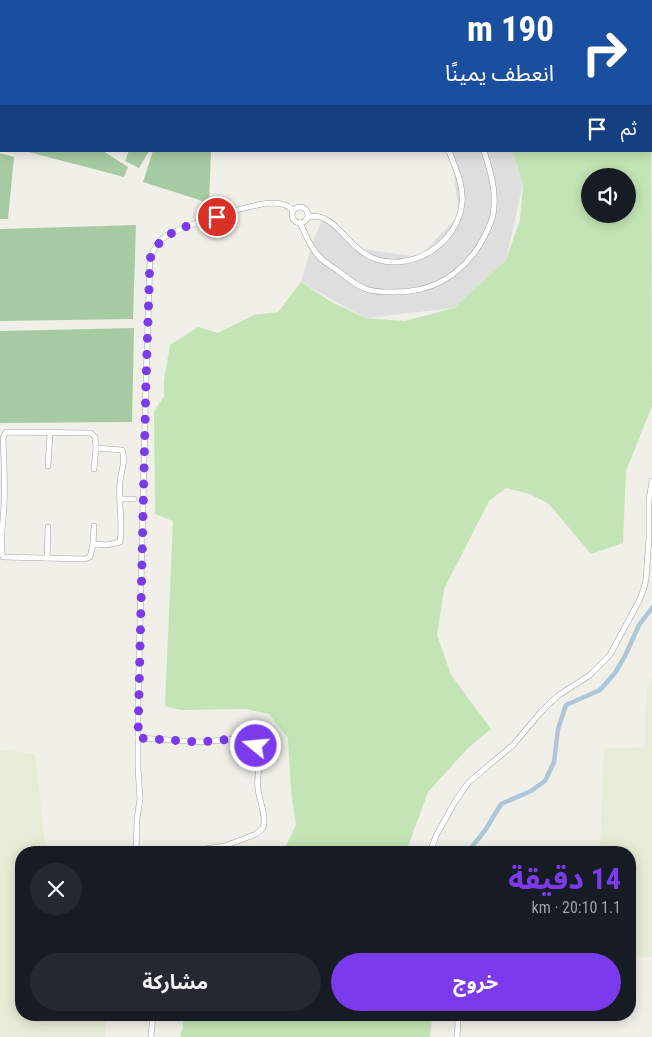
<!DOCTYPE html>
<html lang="ar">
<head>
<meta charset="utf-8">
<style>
  body { margin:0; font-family:"Roboto Condensed","Noto Sans Arabic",sans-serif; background:#242831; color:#f1f3f6; direction:rtl; height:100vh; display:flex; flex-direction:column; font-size:19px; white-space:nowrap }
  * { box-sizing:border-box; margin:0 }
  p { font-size:16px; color:#9ea1a6 }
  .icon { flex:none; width:28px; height:28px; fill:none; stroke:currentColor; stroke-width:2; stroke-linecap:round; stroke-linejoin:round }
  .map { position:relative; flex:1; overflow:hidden; direction:ltr }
  .side { position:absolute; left:15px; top:846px; width:621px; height:175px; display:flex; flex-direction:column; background:#171b24; border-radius:20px; box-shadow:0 2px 12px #0003; direction:rtl }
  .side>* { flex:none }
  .guide { position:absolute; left:0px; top:0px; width:652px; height:152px; box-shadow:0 2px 12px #0003; direction:rtl; background:#1a4fa0; color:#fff; overflow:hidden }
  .fabs { position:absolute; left:581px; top:168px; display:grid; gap:10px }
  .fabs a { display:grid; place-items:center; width:55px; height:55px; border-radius:50%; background:#171b24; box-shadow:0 2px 12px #0003; font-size:25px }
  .pin { position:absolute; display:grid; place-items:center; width:42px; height:42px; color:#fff; margin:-21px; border:2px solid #fff; border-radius:50%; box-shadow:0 1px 5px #0007 }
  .me { position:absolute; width:55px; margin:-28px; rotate:287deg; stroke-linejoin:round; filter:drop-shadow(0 0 4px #0008) }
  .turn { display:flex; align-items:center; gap:18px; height:105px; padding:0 15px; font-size:22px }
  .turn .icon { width:65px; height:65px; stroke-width:2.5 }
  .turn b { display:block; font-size:35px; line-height:42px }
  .then { display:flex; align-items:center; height:48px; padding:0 15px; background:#0003; gap:10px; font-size:19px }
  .round { display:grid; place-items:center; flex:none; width:52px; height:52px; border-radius:26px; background:#242831 }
  .head { display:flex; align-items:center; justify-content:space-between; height:85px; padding:0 15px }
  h1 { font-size:30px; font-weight:700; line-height:38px; color:#7c3aed }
  .action { display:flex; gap:10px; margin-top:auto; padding:10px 15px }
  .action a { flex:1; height:58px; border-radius:30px; background:#7c3aed; color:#fff; font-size:20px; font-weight:700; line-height:58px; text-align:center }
  .action a+a { background:#242831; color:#f1f3f6 }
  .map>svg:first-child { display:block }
  .residential { fill:#dfdede }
  .farmland { fill:#e7ecd6 }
  .grass { fill:#c3e4b4; fill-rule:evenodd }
  .forest { fill:#a6cba2 }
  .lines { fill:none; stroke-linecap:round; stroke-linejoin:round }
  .canal { stroke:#aec7d8; stroke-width:4.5 }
  .street-casing { stroke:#a2a2a2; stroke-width:6 }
  .street { stroke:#fff; stroke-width:5 }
  .route { stroke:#7c3aed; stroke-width:9; stroke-dasharray:0 16.2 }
</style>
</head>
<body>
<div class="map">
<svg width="652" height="1037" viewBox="0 0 652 1037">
  <rect width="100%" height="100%" fill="#f0efe8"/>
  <polygon class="residential" points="451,151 515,151 523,183 506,260 454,308 365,318 301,282 314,238 324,217 356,248 419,257 459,215"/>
  <g class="farmland">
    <polygon points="652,676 652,957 630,956 630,852 600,852 604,749 645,747 645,714 648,685"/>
    <polygon points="0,750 35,754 46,852 21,852 21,1015 107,1015 105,1037 0,1037"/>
  </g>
  <g class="grass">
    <path d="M651,140L652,406L626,471L623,543L591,554L549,504L530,494L506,488L489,501L444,589L437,635L451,675L491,729L468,748L428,792L406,852H275L285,848L296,825L291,790L288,738L269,714L246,709L181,710L165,706L173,521L155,514L154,412L164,396V380L170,345L198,327L218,333L254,315L278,312L301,282L333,303L365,318L405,321L454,308L506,260L520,220L523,184L513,151H651ZM590,176H628V214H590Z"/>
    <polygon points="182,1015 431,1015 432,1017 430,1037 180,1037 183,1027"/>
  </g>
  <g class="forest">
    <polygon points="25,151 103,151 128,167 124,177"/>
    <polygon points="129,151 149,151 139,168 125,161"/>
    <polygon points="153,151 211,151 209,203 143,182"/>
    <polygon points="0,153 14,157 8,219 0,219"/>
    <polygon points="136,225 133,319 0,321 0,229"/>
    <polygon points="134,328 132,422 0,423 0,331"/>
  </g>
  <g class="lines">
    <polyline class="canal" points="468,852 486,829 501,804 531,791 545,781 554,762 558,729 566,705 600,690 615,673 625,656 639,625 652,608"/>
    <g class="street-casing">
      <g id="street">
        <polyline points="615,0 617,1"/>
        <polyline points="440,1 440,0"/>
        <polyline points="459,1 459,0"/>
        <polyline points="651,13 652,13"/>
        <polyline points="651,30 652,30"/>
        <polyline points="651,37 652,40"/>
        <circle cx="300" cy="215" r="8"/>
        <path d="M308,217C334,210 348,249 373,258C411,273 458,244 462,203C464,186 455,167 449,151"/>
        <path d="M300,223C305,232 308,242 314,250C319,259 329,265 337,270C346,277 355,285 366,289C374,292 383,292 392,292C429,293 459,277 479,246C485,236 490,227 493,215C497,192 491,173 484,151"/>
        <path d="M6,432L91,433L95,437L96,448L122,450C126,460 121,472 120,482C118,502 123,523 120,542L107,545L93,544L90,557L85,559L3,557C0,546 2,531 3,519C6,492 4,465 3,438Z"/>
        <polyline points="48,466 50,433"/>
        <polyline points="94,469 96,448"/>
        <polyline points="120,499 134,499"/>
        <polyline points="93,544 94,526"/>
        <polyline points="47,558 48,527"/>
        <path d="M138,738L201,742L247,738C252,740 256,743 258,749C262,761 256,776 258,788C259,801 267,816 263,828L256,834L225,846L185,852"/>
        <path d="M136,852L137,819L140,799L138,768V705L146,382L150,259C153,251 156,244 162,239C180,226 250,204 272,203C280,203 288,205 293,210"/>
        <polyline points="430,852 436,836 456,800 469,782 513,745 540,713 551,702 559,695 590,675 610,655 640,599 644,588 646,579 649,537 649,500 652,481"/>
        <polyline points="151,1037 153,1015"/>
        <polyline points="457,1037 458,1025 457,1015"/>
      </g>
    </g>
    <use href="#street" class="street"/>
  </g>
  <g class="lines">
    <path class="route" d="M217,217C191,225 160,230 150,259L146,382L138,738L200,742L245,738L252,740L256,746"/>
  </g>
</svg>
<div class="fabs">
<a><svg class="icon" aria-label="sound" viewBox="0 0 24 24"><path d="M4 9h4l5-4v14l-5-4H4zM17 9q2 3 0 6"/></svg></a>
</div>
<div class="pin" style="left:217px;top:217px;background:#d93025"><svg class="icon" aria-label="arrive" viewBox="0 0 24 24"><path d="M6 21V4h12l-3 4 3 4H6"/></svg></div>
<svg class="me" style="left:256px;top:746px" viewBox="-20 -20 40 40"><circle r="17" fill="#7c3aed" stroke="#fff" stroke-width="3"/><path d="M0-11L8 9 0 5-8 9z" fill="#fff"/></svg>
<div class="guide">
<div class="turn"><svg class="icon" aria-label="right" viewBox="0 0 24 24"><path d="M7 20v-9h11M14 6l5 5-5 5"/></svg><div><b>190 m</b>انعطف يمينًا</div></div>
<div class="then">ثم<svg class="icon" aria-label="arrive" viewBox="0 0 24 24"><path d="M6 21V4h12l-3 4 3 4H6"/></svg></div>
</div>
<section class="side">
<div class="head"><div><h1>14 دقيقة</h1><p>1.1 km · 20:10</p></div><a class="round"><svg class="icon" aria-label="close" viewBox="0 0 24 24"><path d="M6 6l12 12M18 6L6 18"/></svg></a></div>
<div class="action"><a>خروج</a><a>مشاركة</a></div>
</section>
</div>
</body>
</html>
